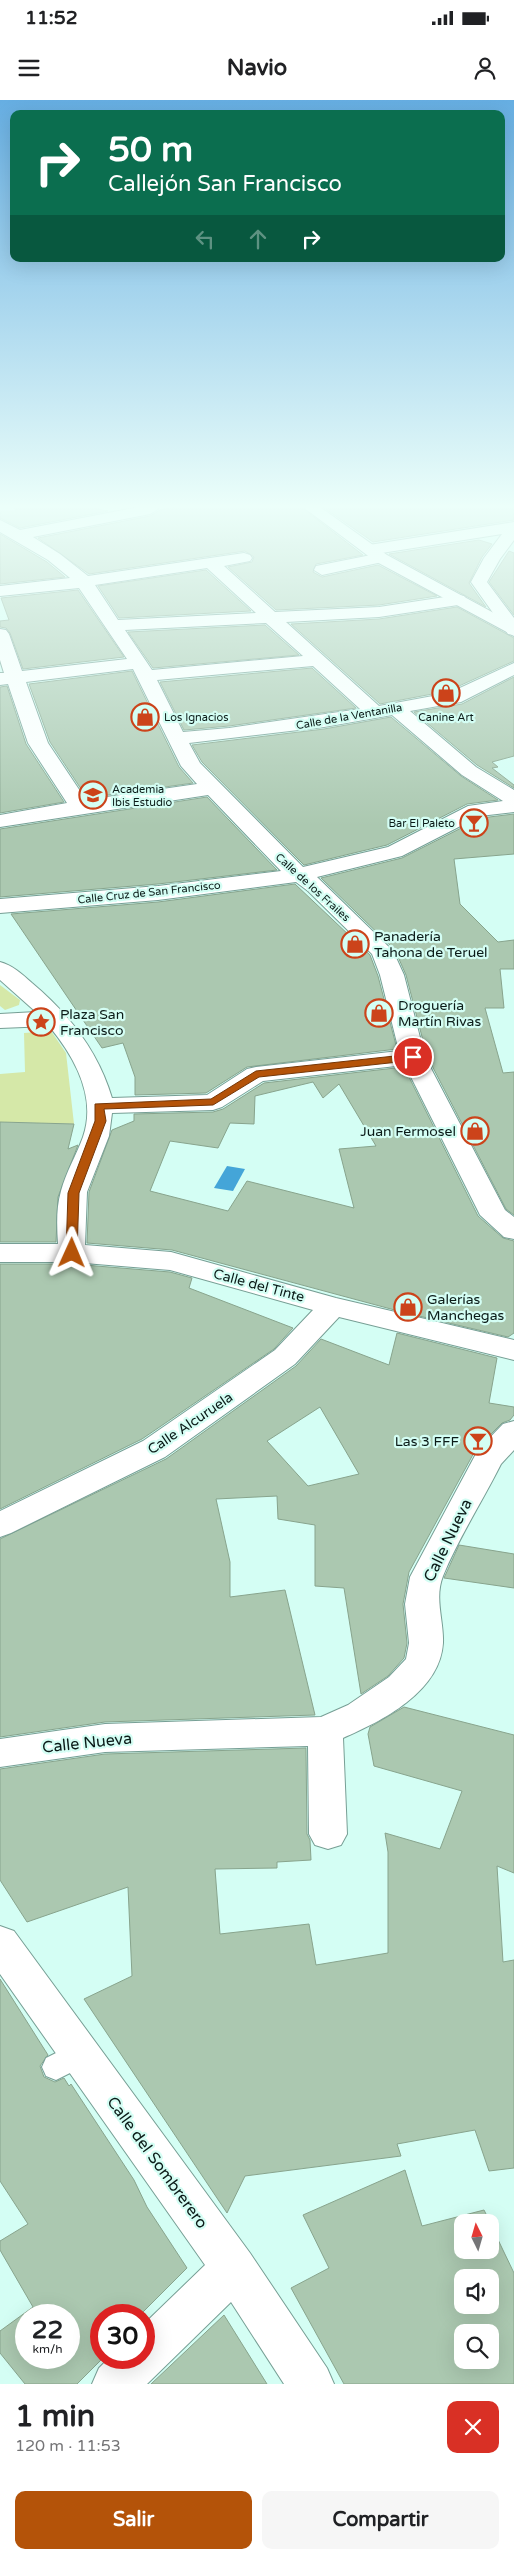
<!DOCTYPE html>
<html lang="es">
<head>
<meta charset="utf-8">
<style>
  body { margin:0; font-family:"Varela Round",sans-serif; background:#f6f6f6; color:#202124; height:100vh; display:flex; flex-direction:column; font-size:19px; white-space:nowrap }
  * { box-sizing:border-box; margin:0 }
  p { font-size:16px; color:#757577 }
  .icon { flex:none; width:28px; height:28px; fill:none; stroke:currentColor; stroke-width:2; stroke-linecap:round; stroke-linejoin:round }
  .map { position:relative; height:2284px; overflow:hidden }
  .sheet { display:flex; flex-direction:column; background:#fff; flex:1 }
  .sheet>* { flex:none }
  .top-card { position:absolute; left:10px; top:10px; width:495px; height:152px; border-radius:10px; box-shadow:0 5px 20px #0002; background:#0b6e4f; color:#fff; overflow:hidden }
  .needle { width:32px; rotate:355deg }
  .controls { position:absolute; left:454px; top:2114px; display:grid; gap:10px }
  .controls a { display:grid; place-items:center; width:45px; height:45px; border-radius:10px; background:#fff; box-shadow:0 5px 20px #0002; font-size:25px }
  .speed { position:absolute; left:15px; top:2204px; display:flex; gap:10px; font-size:25px; font-weight:700; text-align:center }
  .speed>* { display:grid; place-content:center; width:65px; height:65px; border-radius:50%; background:#fff; box-shadow:0 5px 20px #0002; line-height:1 }
  .speed small { font-size:12px; font-weight:400 }
  .speed .limit { border:8px solid #d22; background:#fff; color:#111 }
  .pin { position:absolute; display:grid; place-items:center; width:42px; height:42px; color:#fff; margin:-21px; border:2px solid #fff; border-radius:50%; box-shadow:0 1px 5px #0007 }
  .me { position:absolute; width:55px; margin:-28px; rotate:1deg; stroke-linejoin:round; filter:drop-shadow(0 0 4px #0008) }
  .turn { display:flex; align-items:center; gap:18px; height:105px; padding:0 15px; font-size:22px }
  .turn .icon { width:65px; height:65px; stroke-width:2.5 }
  .turn b { display:block; font-size:35px; line-height:42px }
  .lanes { display:flex; align-items:center; height:48px; padding:0 15px; background:#0003; justify-content:center; gap:25px; direction:ltr }
  .lanes .off { opacity:.35 }
  .round { display:grid; place-items:center; flex:none; width:52px; height:52px; border-radius:10px; background:#f6f6f6 }
  .overview { display:flex; align-items:center; justify-content:space-between; height:85px; padding:0 15px }
  h1 { font-size:30px; font-weight:800; line-height:38px }
  .cta { display:flex; gap:10px; margin-top:auto; padding:10px 15px }
  .cta a { flex:1; height:58px; border-radius:10px; background:#b45309; color:#fff; font-size:20px; font-weight:800; line-height:58px; text-align:center }
  .cta a+a { background:#f6f6f6; color:#202124 }
  .status { display:flex; justify-content:space-between; align-items:center; height:35px; padding:0 25px; background:#fff; direction:ltr }
  .status svg { height:14px; fill:currentColor }
  header { display:flex; justify-content:space-between; align-items:center; height:65px; padding:0 15px; background:#fff; font-size:22px; font-weight:800 }
  .map>svg:first-child { display:block }
  .green { fill:#d5e8a8 }
  .water { fill:#44a5d8 }
  .building { fill:#abc8b0; stroke:#88a48d; fill-rule:evenodd }
  .lines { fill:none; stroke-linecap:round; stroke-linejoin:round }
  .lane-casing { stroke:#779f95; stroke-width:2 }
  .street-casing { stroke:#779f95; stroke-width:2 }
  .secondary-casing { stroke:#779f95; stroke-width:2 }
  .lane { fill:#fff; fill-rule:evenodd }
  .street { fill:#fff; fill-rule:evenodd }
  .secondary { fill:#fff; fill-rule:evenodd }
  .route { fill:#b45309; stroke:#753606 }
  .labels { text-anchor:middle; stroke-width:4.5; stroke-linejoin:round; paint-order:stroke }
  .far-street-label { font-size:11px; fill:#0b1b18; stroke:#d4fef4 }
  .far-poi-label { font-size:11px; fill:#0b1b18; stroke:#d4fef4; text-anchor:start }
  .poi-label { font-size:14px; fill:#0b1b18; stroke:#d4fef4; text-anchor:start }
  .street-label { font-size:14px; fill:#0b1b18; stroke:#d4fef4 }
  .near-street-label { font-size:16px; fill:#0b1b18; stroke:#d4fef4 }
</style>
</head>
<body>
<div class="status"><b>11:52</b><svg viewBox="0 0 49 12"><path d="M0 12V9h3v3zM5 12V6h3v6zM10 12V3h3v9zM15 12V0h3v12zM26 1h20v11H26zM47 4h2v5h-2z"/></svg></div>
<header><svg class="icon" aria-label="menu" viewBox="0 0 24 24"><path d="M4 6h16M4 12h16M4 18h16"/></svg>Navio<svg class="icon" aria-label="person" viewBox="0 0 24 24"><circle cx="12" cy="8" r="4"/><path d="M4 21q1-7 8-7t8 7"/></svg></header>
<div class="map">
<svg width="514" height="2284" viewBox="0 0 514 2284">
  <rect width="100%" height="100%" fill="#d4fef4"/>
  <g class="green">
    <polygon points="0,885 20,900 19,905 5,910 0,906"/>
    <polygon points="51,931 66,953 74,1024 0,1022 0,974 25,972 24,933"/>
  </g>
  <polygon class="water" points="227,1066 245,1069 233,1091 214,1088"/>
  <g class="building">
    <polygon points="14,407 89,407 108,411 20,428 0,418 0,411 16,411"/>
    <polygon points="176,407 301,407 363,455 316,464 313,472 322,477 378,465 437,496 379,505 276,510 228,467 252,462 254,457 245,451 89,474 38,438 150,416 160,410"/>
    <polygon points="323,407 514,407 514,420 373,442"/>
    <polygon points="0,434 47,462 65,477 0,484"/>
    <polygon points="479,440 492,444 482,457 469,483 486,507 389,454"/>
    <polygon points="509,451 514,453 514,515 489,482"/>
    <polygon points="206,470 251,511 119,518 98,486"/>
    <polygon points="78,490 124,557 23,569 10,533 6,528 0,527 0,521 9,520 1,498"/>
    <polygon points="457,507 514,538 514,561 448,591 380,604 291,524 379,519"/>
    <polygon points="265,525 299,555 153,568 128,532"/>
    <polygon points="312,568 356,608 229,626 184,630 160,582"/>
    <polygon points="132,571 179,667 193,683 87,698 50,642 29,584"/>
    <polygon points="514,577 514,656 492,662 498,667 492,668 514,685 514,688 477,665 414,612 462,604"/>
    <polygon points="7,586 26,644 64,702 0,713 0,587"/>
    <polygon points="391,617 461,676 498,700 467,704 387,745 304,765 202,662 192,645 324,629"/>
    <polygon points="207,697 277,770 158,784 0,797 0,729"/>
    <polygon points="514,714 514,754 454,759 460,804 498,842 514,840 514,869 500,869 504,908 485,908 503,973 514,972 514,1115 506,1109 427,956 406,875 395,850 321,778 402,758 481,718"/>
    <polygon points="295,784 370,855 378,876 397,949 247,967 206,993 135,995 135,977 123,943 102,948 11,814 158,802"/>
    <path d="M404,967L478,1116L503,1138L514,1141V1233L508,1237L402,1212L172,1150L87,1143L89,1092L112,1030L134,1021V1014L213,1012L223,1009L264,983ZM313,982L323,998L339,984L376,1046L339,1049L354,1108L247,1081L228,1111L150,1091L170,1041L218,1048L230,1023L254,1024L255,996Z"/>
    <polygon points="0,1022 74,1024 68,1049 78,1045 58,1097 56,1142 0,1142"/>
    <polygon points="0,1164 72,1164 170,1172 192,1178 189,1188 293,1228 274,1249 142,1339 0,1409"/>
    <path d="M397,1233L497,1258L489,1303L514,1307V1315L510,1320L502,1323L476,1349L409,1472L403,1504L407,1543L404,1558L388,1576L361,1594L344,1488L315,1486V1425L278,1419L277,1396L216,1399L230,1462V1497L285,1490L315,1615L105,1622L0,1637V1439L166,1359L296,1266L321,1239L389,1265ZM320,1307L359,1374L308,1386L267,1341Z"/>
    <polygon points="459,1445 514,1454 514,1488 444,1478"/>
    <polygon points="404,1607 514,1635 514,1773 497,1766 503,1862 514,1860 514,2068 489,2071 475,2030 397,2044 401,2056 245,2076 227,2113 84,1899 132,1876 128,1787 27,1822 0,1780 0,1669 105,1654 306,1648 307,1734 310,1740 311,1760 277,1762 277,1768 215,1769 220,1834 309,1824 316,1865 388,1853 388,1752 385,1733 440,1749 462,1691 374,1666 368,1634 370,1627"/>
    <path d="M0,1879L48,1955L40,1966L44,1977L55,1982L64,1978L69,1986L71,1984L134,2080L147,2107L187,2168L140,2215H101V2260L77,2284H25L0,2253V2231L33,2207L0,2150V2141L28,2124L0,2081ZM26,2215H69V2258H26Z"/>
    <path d="M405,2070L422,2126L484,2110L490,2122H462V2150H490V2123L514,2173V2284H344L291,2188L329,2168L303,2115ZM462,2178H490V2205H462ZM462,2232H490V2260H462Z"/>
    <polygon points="224,2215 267,2284 151,2284"/>
  </g>
  <g class="lines">
    <g class="lane-casing">
      <polygon id="lane" points="80,1941 90,1945 94,1954 90,1963 56,1980 46,1976 42,1967 46,1958"/>
    </g>
    <g class="street-casing">
      <g id="street">
        <path d="M139,407H157L158,409L150,414L33,437L60,454L88,476L244,453L250,455L252,458L250,461L224,466L275,512L379,507L458,495L464,496L467,500L464,504L458,505L379,517L286,522L379,606L449,593L514,563V575L461,602L410,611L476,667L514,690V712L480,716L402,756L317,777L393,851L404,875L425,957L505,1110L514,1117V1139L504,1137L480,1115L405,965L263,981L222,1007L213,1010L112,1013L109,1036L87,1092L85,1145L171,1152L336,1198L514,1240V1260L339,1217L295,1264L165,1357L11,1433L0,1437V1411L143,1341L275,1250L313,1210L170,1170L72,1162H0V1144H58C57,1127 56,1108 61,1091C66,1072 76,1056 83,1037C97,997 74,956 49,926L0,928V914L36,912L0,880V862C12,865 22,874 32,883C69,914 98,951 112,998L207,995L247,969L256,967L399,951L380,875L372,854L308,791L296,782L158,800L0,813V799L158,786L281,771L208,695L0,727V715L67,703L28,643L8,584L0,585V573H4L0,560V529L6,530L9,534L22,571L127,559L79,488L0,496V486L70,478L48,460L0,432V420L20,430ZM207,468L256,513L118,520L95,485ZM266,523L303,556L152,570L125,530ZM313,566L360,609L229,628L183,632L157,580ZM133,569L181,666L197,684L86,700L48,643L26,582ZM392,615L462,675L503,701L468,706L388,747L303,767L200,663L189,643L324,627Z"/>
        <polygon points="514,422 514,440 500,459 487,482 514,518 514,535 508,534 471,482 484,458 502,434 369,455 361,450 369,445"/>
        <polygon points="381,453 389,458 387,461 322,475 314,470 316,466"/>
        <path d="M514,1321V1350L501,1364C483,1400 458,1439 443,1476C434,1498 444,1521 443,1543C440,1592 382,1621 343,1638L347,1734L341,1745L328,1749L315,1745L309,1734L308,1646L105,1652L0,1667V1639L105,1624L321,1617L348,1605L389,1577L406,1559L409,1543L405,1504L410,1477L478,1350L503,1324Z"/>
        <polygon points="0,1826 14,1831 250,2153 327,2268 334,2284 284,2284 231,2202 147,2284 92,2284 99,2268 109,2258 144,2258 144,2224 205,2165 0,1874"/>
      </g>
    </g>
    <g class="secondary-casing">
      <polygon id="secondary" points="303,407 320,407 387,455 514,524 514,536 375,461"/>
    </g>
    <use href="#lane" class="lane"/>
    <use href="#street" class="street"/>
    <use href="#secondary" class="secondary"/>
  </g>
  <linearGradient id="sky" x2="0" y2="1"><stop stop-color="#66aee2"/><stop offset="0.56" stop-color="#ecfffa"/><stop offset="1" stop-color="#ecfffa" stop-opacity="0"/></linearGradient>
  <rect width="514" height="726" fill="url(#sky)"/>
  <polygon class="route" points="413,954 417,955 417,960 259,977 213,1005 104,1009 106,1021 79,1093 77,1153 72,1157 66,1153 68,1093 95,1021 95,1004 211,999 256,971"/>
  <defs>
    <g id="shop-ring" transform="scale(1.4375)"><circle r="9.5" fill="#d4fef4" stroke="#cc431a" stroke-width="1.5"/><path d="M-5-2.5h2.3a2.7 3.5 0 0 1 5.4 0H5L5.5 6h-11ZM-1.5-2.5h3a1.5 2.3 0 0 0-3 0Z" fill="#cc431a"/></g>
    <g id="school-ring" transform="scale(1.4375)"><circle r="9.5" fill="#d4fef4" stroke="#cc431a" stroke-width="1.5"/><path d="M0-5L7-2L0 1L-7-2ZM-4 1L0 2.5L4 1V4Q0 6-4 4Z" fill="#cc431a"/></g>
    <g id="bar-ring" transform="scale(1.4375)"><circle r="9.5" fill="#d4fef4" stroke="#cc431a" stroke-width="1.5"/><path d="M-6-5H6L.8 .8V4.5H3.5V6h-7V4.5H-.8V.8Z" fill="#cc431a"/></g>
    <g id="sight-ring" transform="scale(1.4375)"><circle r="9.5" fill="#d4fef4" stroke="#cc431a" stroke-width="1.5"/><path d="M0-6L1.8-2.2L6-1.7L2.9 1.2L3.7 5.4L0 3.3L-3.7 5.4L-2.9 1.2L-6-1.7L-1.8-2.2Z" fill="#cc431a"/></g>
  </defs>
  <g fill-rule="evenodd">
    <use href="#shop-ring" x="446" y="593"/>
    <use href="#shop-ring" x="145" y="617"/>
    <use href="#school-ring" x="93" y="695"/>
    <use href="#bar-ring" x="474" y="723"/>
    <use href="#shop-ring" x="355" y="844"/>
    <use href="#shop-ring" x="379" y="913"/>
    <use href="#sight-ring" x="41" y="922"/>
    <use href="#shop-ring" x="475" y="1031"/>
    <use href="#shop-ring" x="408" y="1207"/>
    <use href="#bar-ring" x="478" y="1341"/>
  </g>
  <g class="labels">
    <g class="far-street-label">
      <text transform="translate(349 616) rotate(-10)" y="4">Calle de la Ventanilla</text>
      <text transform="translate(313 787) rotate(42)" y="4">Calle de los Frailes</text>
      <text transform="translate(149 792) rotate(-6)" y="4">Calle Cruz de San Francisco</text>
    </g>
    <g class="far-poi-label">
      <text x="164" y="621">Los Ignacios</text>
      <text x="446" y="621" text-anchor="middle">Canine Art</text>
      <text x="112" y="693">Academia<tspan x="112" dy="13">Ibis Estudio</tspan></text>
      <text x="455" y="727" text-anchor="end">Bar El Paleto</text>
    </g>
    <g class="poi-label">
      <text x="374" y="841">Panadería<tspan x="374" dy="16">Tahona de Teruel</tspan></text>
      <text x="398" y="910">Droguería<tspan x="398" dy="16">Martín Rivas</tspan></text>
      <text x="60" y="919">Plaza San<tspan x="60" dy="16">Francisco</tspan></text>
      <text x="456" y="1036" text-anchor="end">Juan Fermosel</text>
      <text x="427" y="1204">Galerías<tspan x="427" dy="16">Manchegas</tspan></text>
      <text x="459" y="1346" text-anchor="end">Las 3 FFF</text>
    </g>
    <g class="street-label">
      <text transform="translate(259 1185) rotate(15)" y="5">Calle del Tinte</text>
      <text transform="translate(190 1323) rotate(-34)" y="5">Calle Alcuruela</text>
    </g>
    <g class="near-street-label">
      <text transform="translate(447 1440) rotate(-64)" y="6">Calle Nueva</text>
      <text transform="translate(87 1642) rotate(-6)" y="6">Calle Nueva</text>
      <text transform="translate(158 2062) rotate(54)" y="6">Calle del Sombrerero</text>
    </g>
  </g>
</svg>
<div class="controls">
<a><svg class="needle" viewBox="-14 -14 28 28"><path d="M0-13l5 13h-10z" fill="#e53935"/><path d="M0 13l5-13h-10z" fill="#757577"/></svg></a>
<a><svg class="icon" aria-label="sound" viewBox="0 0 24 24"><path d="M4 9h4l5-4v14l-5-4H4zM17 9q2 3 0 6"/></svg></a>
<a><svg class="icon" aria-label="search" viewBox="0 0 24 24"><circle cx="10" cy="10" r="6"/><path d="M15 15l6 6"/></svg></a>
</div>
<div class="speed"><div>22<small>km/h</small></div><div class="limit">30</div></div>
<div class="pin" style="left:413px;top:957px;background:#d93025"><svg class="icon" aria-label="arrive" viewBox="0 0 24 24"><path d="M6 21V4h12l-3 4 3 4H6"/></svg></div>
<svg class="me" style="left:72px;top:1153px" viewBox="-20 -20 40 40"><path d="M0-17L14 15 0 8-14 15z" fill="#b45309" stroke="#fff" stroke-width="4"/></svg>
<div class="top-card">
<div class="turn"><svg class="icon" aria-label="right" viewBox="0 0 24 24"><path d="M7 20v-9h11M14 6l5 5-5 5"/></svg><div><b>50 m</b>Callejón San Francisco</div></div>
<div class="lanes"><svg class="icon off" aria-label="left" viewBox="0 0 24 24"><path d="M17 20v-9H6M10 6l-5 5 5 5"/></svg><svg class="icon off" aria-label="ahead" viewBox="0 0 24 24"><path d="M12 20V5M6 11l6-6 6 6"/></svg><svg class="icon" aria-label="right" viewBox="0 0 24 24"><path d="M7 20v-9h11M14 6l5 5-5 5"/></svg></div>
</div>
</div>
<section class="sheet">
<div class="overview"><div><h1>1 min</h1><p>120 m · 11:53</p></div><a class="round" style="background:#d93025;color:#fff"><svg class="icon" aria-label="close" viewBox="0 0 24 24"><path d="M6 6l12 12M18 6L6 18"/></svg></a></div>
<div class="cta"><a>Salir</a><a>Compartir</a></div>
</section>
</body>
</html>
